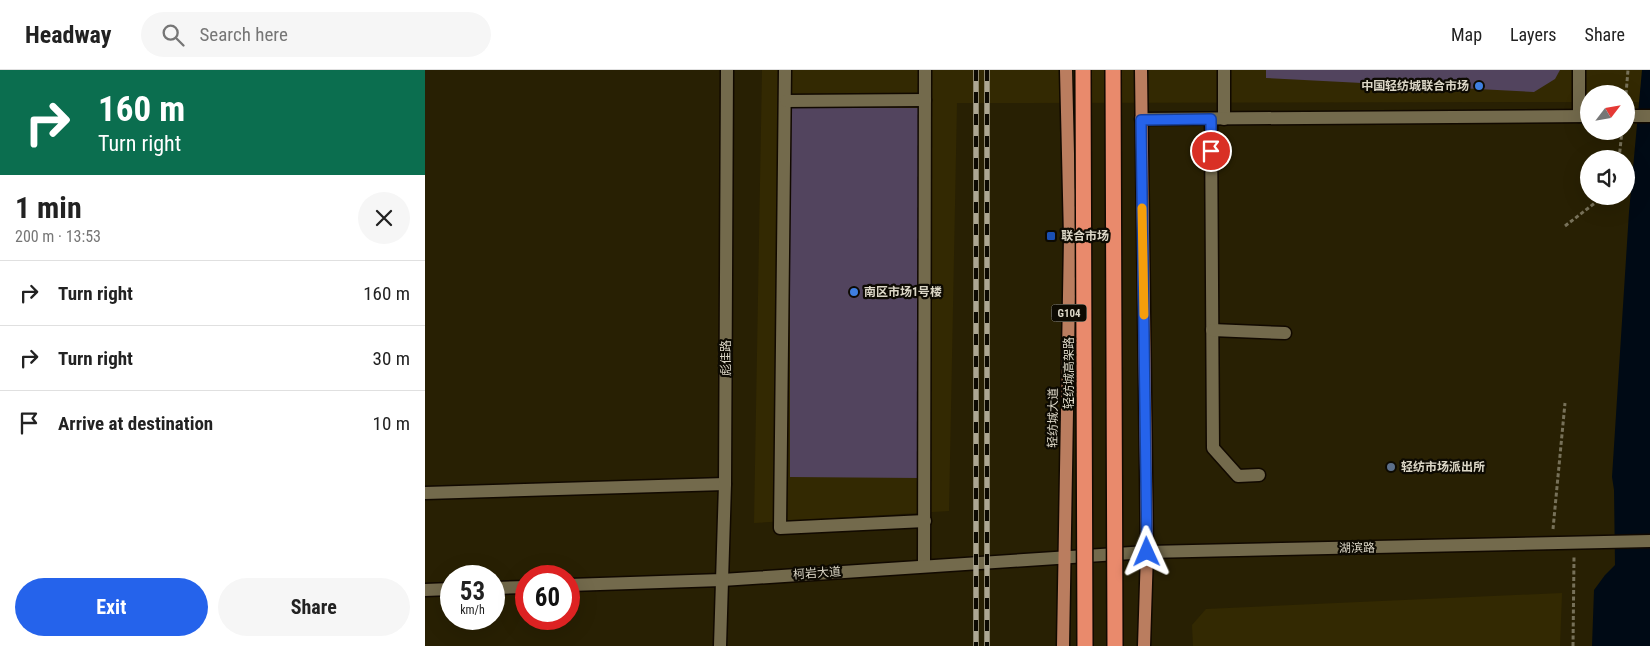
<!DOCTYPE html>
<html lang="en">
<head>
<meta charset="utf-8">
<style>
  body { margin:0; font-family:"Roboto Condensed","Noto Sans SC",sans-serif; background:#f6f6f6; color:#222; height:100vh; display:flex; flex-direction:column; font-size:19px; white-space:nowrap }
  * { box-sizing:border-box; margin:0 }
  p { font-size:16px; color:#767676 }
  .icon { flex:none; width:28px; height:28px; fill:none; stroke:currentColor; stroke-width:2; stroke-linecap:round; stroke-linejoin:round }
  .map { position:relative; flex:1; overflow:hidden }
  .details { display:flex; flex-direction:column; background:#fff; width:425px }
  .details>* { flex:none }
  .banner { background:#0b6e4f; color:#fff; overflow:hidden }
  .needle { width:32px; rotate:59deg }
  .tools { position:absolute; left:1155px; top:15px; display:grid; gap:10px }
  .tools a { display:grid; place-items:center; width:55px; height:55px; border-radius:50%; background:#fff; box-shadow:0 5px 20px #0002; font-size:25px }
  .speed { position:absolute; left:15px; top:495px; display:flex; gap:10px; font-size:25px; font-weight:700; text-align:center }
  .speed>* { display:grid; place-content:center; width:65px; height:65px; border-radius:50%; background:#fff; box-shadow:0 5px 20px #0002; line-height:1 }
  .speed small { font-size:12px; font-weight:400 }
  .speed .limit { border:8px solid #d22; background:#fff; color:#111 }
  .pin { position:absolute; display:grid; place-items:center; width:42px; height:42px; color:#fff; margin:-21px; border:2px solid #fff; border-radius:50%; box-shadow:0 1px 5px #0007 }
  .me { position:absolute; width:55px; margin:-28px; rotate:359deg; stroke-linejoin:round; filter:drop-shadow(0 0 4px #0008) }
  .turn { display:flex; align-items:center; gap:18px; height:105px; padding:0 15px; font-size:22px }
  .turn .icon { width:65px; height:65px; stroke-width:2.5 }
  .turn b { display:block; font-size:35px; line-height:42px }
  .round { display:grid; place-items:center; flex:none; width:52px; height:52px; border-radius:26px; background:#f6f6f6 }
  .headline { display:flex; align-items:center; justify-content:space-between; height:85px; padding:0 15px }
  h1 { font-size:30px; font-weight:700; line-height:38px }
  .primary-button { display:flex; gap:10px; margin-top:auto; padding:10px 15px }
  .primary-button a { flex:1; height:58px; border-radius:30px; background:#2563eb; color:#fff; font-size:20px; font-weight:700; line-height:58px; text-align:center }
  .primary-button a+a { background:#f6f6f6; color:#222 }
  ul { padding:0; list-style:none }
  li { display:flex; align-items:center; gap:15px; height:65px; padding:0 15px; border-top:1px solid #e0e0e0 }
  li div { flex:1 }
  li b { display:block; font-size:19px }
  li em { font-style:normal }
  header { display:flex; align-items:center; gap:30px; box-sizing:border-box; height:70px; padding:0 25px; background:#fff; border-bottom:1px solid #e0e0e0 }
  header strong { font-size:24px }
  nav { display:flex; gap:28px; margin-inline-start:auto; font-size:18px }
  .search { width:350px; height:45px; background:#f6f6f6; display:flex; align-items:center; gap:12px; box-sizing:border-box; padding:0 18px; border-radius:28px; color:#767676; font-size:19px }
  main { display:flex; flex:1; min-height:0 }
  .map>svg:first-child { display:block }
  .built { fill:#332902 }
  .water { fill:#000a15 }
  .building { fill:#52445e }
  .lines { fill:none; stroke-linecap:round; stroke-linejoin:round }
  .minor-casing { stroke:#110900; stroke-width:15 }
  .major-casing { stroke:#110900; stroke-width:15 }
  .path { stroke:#777159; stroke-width:3; stroke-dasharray:4 2.5; stroke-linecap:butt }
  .minor { stroke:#736a4c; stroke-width:12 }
  .major { stroke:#ba7d5f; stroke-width:12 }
  .rail-casing { stroke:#ada793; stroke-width:5.5 }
  .rail { stroke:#0d0a02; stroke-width:4; stroke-dasharray:11; stroke-linecap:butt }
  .highway-bridge-casing { stroke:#110900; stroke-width:18; stroke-linecap:butt }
  .highway-bridge { stroke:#e98a6c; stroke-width:15 }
  .route-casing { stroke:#184099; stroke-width:12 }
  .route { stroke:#2563eb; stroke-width:9 }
  .slow { stroke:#f59e0b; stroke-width:9 }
  .shop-dot { fill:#3f7fe0; stroke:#0d0a02; stroke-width:2 }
  .transit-dot { fill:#1a4fb4; stroke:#0d0a02; stroke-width:2 }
  .service-dot { fill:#5c6f8a; stroke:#0d0a02; stroke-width:2 }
  .labels { text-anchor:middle; stroke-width:4.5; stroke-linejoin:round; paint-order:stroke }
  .shield { fill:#0d0a02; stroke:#9e9a8c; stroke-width:1 }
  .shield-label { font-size:11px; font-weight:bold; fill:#dcd7c7 }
  .poi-label { font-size:12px; font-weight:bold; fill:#dcd7c7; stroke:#0d0a02; text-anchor:start }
  .street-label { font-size:12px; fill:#dcd7c7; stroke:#0d0a02 }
</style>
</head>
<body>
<header>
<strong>Headway</strong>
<div class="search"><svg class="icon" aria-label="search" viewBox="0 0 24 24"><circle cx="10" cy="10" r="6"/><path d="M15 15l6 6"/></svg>Search here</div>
<nav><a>Map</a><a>Layers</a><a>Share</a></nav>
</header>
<main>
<section class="details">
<div class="banner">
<div class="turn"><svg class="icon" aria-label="right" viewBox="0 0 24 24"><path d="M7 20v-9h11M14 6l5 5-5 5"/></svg><div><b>160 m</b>Turn right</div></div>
</div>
<div class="headline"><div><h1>1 min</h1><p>200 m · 13:53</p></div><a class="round"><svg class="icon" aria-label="close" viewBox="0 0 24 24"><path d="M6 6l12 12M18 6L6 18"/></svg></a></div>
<ul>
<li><svg class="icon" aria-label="right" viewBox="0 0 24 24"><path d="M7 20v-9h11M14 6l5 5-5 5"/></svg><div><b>Turn right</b></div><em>160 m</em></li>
<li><svg class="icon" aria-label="right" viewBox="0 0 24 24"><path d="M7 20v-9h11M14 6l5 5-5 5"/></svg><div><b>Turn right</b></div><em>30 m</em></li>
<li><svg class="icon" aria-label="arrive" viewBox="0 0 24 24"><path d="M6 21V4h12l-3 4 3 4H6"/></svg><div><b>Arrive at destination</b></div><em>10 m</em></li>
</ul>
<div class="primary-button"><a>Exit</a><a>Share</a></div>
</section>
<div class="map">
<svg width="1225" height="576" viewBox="0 0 1225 576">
  <rect width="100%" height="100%" fill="#282003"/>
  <g class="built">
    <polygon points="337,0 1225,0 1225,32 1201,32 1201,24 1164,24 1164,32 532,33 524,441 329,453"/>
    <polygon points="1137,523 1135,576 768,576 767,555 781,539"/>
  </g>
  <polygon class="water" points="1217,0 1225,0 1225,576 1167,576 1169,520 1180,505 1190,495 1189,420 1187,407 1204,142"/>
  <g class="building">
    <polygon points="841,0 1135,0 1130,9 1109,22 841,8"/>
    <polygon points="365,37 494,38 494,408 365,407"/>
  </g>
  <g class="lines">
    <g class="minor-casing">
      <g id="minor">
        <polyline points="360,0 355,458 500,451"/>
        <polyline points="799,0 799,49"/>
        <polyline points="361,31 500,30"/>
        <polyline points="1154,46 1154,0"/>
        <polyline points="1201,46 1225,46"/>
        <polyline points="716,49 1164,46"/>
        <polyline points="786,49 788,378 813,406 834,405"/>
        <polyline points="787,260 860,263"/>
        <polyline points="0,423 300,414"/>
        <polyline points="499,496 500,0"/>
        <polyline points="144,515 297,510 722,482 1225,471"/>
        <polyline points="69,518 101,517"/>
        <polyline points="0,520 26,519"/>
        <polyline points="295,576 300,414 302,0"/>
      </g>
    </g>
    <g class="major-casing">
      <g id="major">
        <polyline points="716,0 722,482 719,576"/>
        <polyline points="638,576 645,167 641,0"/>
      </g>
    </g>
    <g class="path">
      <polyline points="1201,24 1203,0"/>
      <polyline points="1194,89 1197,61"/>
      <polyline points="1140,156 1179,126"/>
      <polyline points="1128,459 1140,333"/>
      <polyline points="1148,576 1149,487"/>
    </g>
    <use href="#minor" class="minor"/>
    <use href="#major" class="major"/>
    <g class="rail-casing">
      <g id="rail">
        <polyline points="551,0 551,576"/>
        <polyline points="562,0 562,576"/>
      </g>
    </g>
    <use href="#rail" class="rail"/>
    <g class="highway-bridge-casing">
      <g id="highway-bridge">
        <polyline points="658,0 660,576"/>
        <polyline points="688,0 690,576"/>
      </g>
    </g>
    <use href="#highway-bridge" class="highway-bridge"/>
  </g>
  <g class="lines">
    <g class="route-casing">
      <polyline id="route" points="722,482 716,50 786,49 786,81"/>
    </g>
    <use href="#route" class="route"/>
    <polyline class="slow" points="717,138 719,245"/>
  </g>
  <g class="shop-dot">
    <circle cx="1054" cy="16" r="5"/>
    <circle cx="429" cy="222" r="5"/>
  </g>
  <rect class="transit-dot" x="621" y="161" width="10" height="10" rx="2.5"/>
  <circle class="service-dot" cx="966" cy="397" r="5"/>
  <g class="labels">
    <rect class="shield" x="626.5" y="234.5" width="35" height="17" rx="4"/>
    <g class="shield-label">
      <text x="644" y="247">G104</text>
    </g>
    <g class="poi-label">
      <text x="1044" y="20" text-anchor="end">中国轻纺城联合市场</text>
      <text x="636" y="170">联合市场</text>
      <text x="439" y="226">南区市场1号楼</text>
      <text x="976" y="401">轻纺市场派出所</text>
    </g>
    <g class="street-label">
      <text transform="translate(301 288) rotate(-90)" y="4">彪佳路</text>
      <text transform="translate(644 303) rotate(-90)" y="4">轻纺城高架路</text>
      <text transform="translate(628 348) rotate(-89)" y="4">轻纺城大道</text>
      <text transform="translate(932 478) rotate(-1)" y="4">湖滨路</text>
      <text transform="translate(392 503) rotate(-4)" y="4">柯岩大道</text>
    </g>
  </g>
</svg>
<div class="tools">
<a><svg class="needle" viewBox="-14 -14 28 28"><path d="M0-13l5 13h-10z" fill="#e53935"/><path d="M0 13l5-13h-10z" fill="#767676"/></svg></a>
<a><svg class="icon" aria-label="sound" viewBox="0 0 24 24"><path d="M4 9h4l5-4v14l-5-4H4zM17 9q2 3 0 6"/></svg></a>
</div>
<div class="speed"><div>53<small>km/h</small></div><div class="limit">60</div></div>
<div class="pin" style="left:786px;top:81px;background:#d93025"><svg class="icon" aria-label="arrive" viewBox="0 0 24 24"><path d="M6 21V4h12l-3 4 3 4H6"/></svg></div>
<svg class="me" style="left:722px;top:482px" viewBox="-20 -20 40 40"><path d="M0-17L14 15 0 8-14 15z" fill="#2563eb" stroke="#fff" stroke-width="4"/></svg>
</div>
</main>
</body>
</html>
